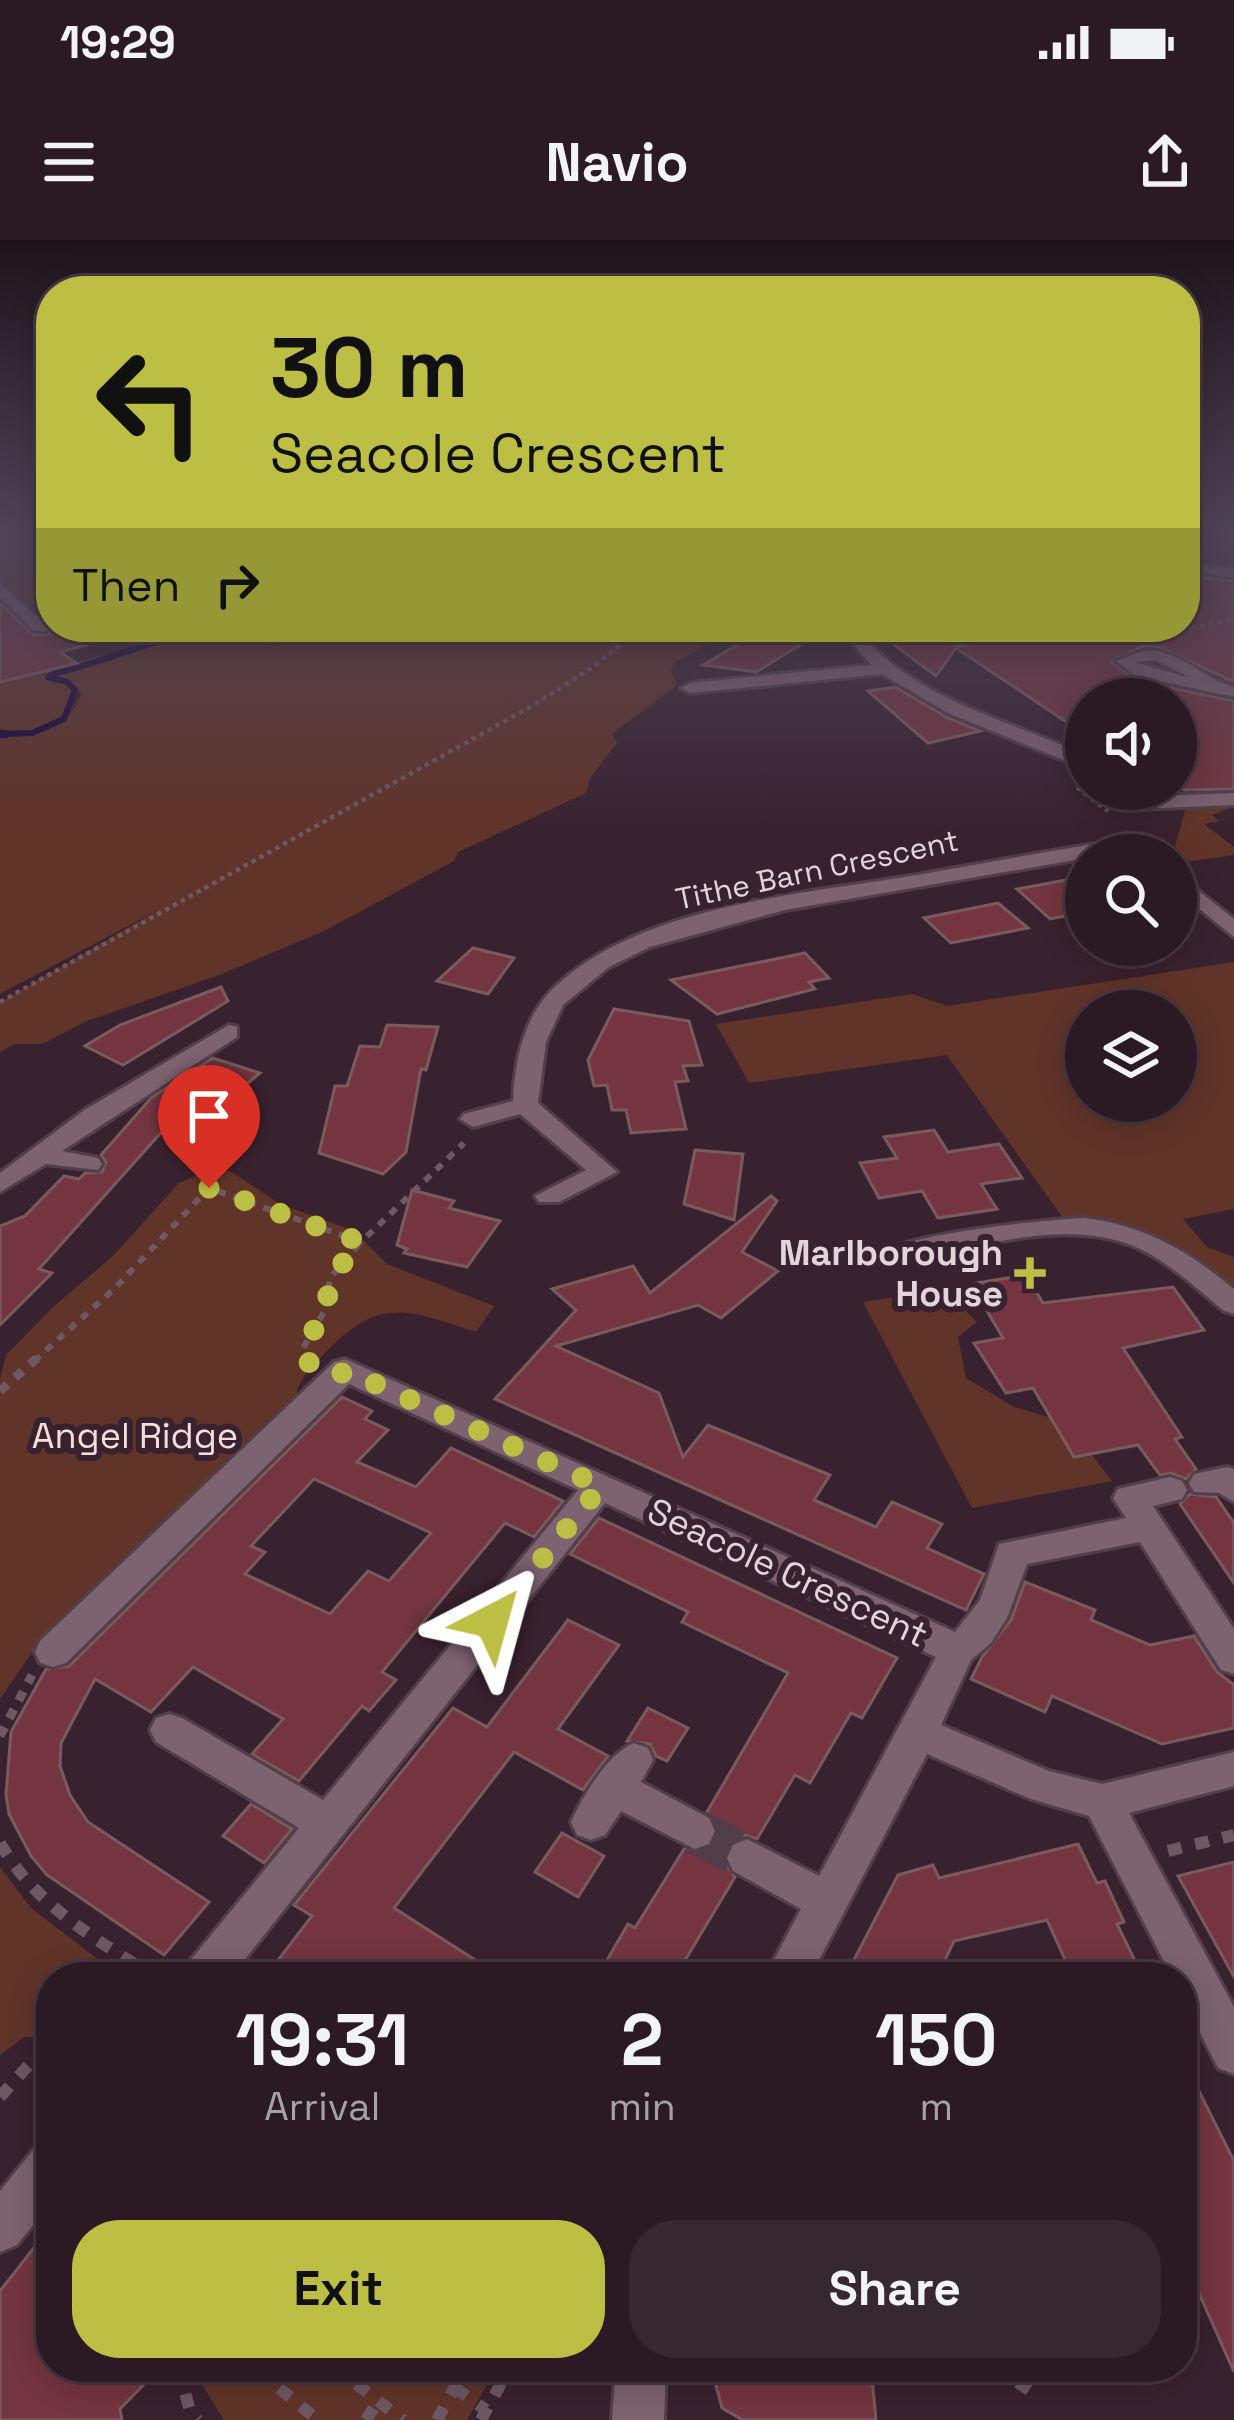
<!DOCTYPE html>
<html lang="en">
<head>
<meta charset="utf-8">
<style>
  body { margin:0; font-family:"Space Grotesk",sans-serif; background:#372730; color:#f1f3f6; height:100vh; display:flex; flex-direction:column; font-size:45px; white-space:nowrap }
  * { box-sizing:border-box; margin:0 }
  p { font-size:39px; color:#a6a1a6 }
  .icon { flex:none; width:66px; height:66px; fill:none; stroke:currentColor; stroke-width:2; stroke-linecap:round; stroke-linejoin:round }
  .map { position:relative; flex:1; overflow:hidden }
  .side { position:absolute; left:36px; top:1722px; width:1161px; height:420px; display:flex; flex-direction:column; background:#2b1a23; border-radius:48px; box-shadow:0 6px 30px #0003,0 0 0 3px #473841 }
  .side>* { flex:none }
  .banner { position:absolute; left:36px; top:36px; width:1164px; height:366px; border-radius:48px; box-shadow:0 6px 30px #0003,0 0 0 3px #473841; background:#bcbf44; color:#111; overflow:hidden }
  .tools { position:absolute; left:1065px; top:438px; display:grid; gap:24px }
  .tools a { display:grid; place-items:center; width:132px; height:132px; border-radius:50%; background:#2b1a23; box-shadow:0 6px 30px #0003,0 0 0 3px #473841; font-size:60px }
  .pin { position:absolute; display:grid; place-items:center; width:102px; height:102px; color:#fff; margin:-123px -51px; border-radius:50% 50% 50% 0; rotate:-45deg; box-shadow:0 0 12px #0007 }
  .pin .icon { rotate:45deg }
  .me { position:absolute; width:132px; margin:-66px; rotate:39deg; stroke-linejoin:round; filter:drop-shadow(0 0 9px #0008) }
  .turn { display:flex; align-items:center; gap:42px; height:252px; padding:0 36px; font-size:54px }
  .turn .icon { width:156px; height:156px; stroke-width:2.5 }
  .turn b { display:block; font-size:84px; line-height:102px }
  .then { display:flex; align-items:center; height:114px; padding:0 36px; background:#0003; gap:24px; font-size:45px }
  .eta { display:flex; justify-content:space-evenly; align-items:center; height:204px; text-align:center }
  .eta b { font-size:72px; font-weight:800; line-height:84px }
  .button { display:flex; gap:24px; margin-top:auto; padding:24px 36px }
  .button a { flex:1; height:138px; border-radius:48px; background:#bcbf44; color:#111; font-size:48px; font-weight:800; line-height:138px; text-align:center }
  .button a+a { background:#372730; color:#f1f3f6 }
  .status { display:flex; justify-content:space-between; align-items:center; height:84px; padding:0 60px; background:#2b1a23; direction:ltr }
  .status svg { height:33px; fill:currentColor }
  header { display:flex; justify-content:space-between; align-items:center; height:156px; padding:0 36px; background:#2b1a23; font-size:54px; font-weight:800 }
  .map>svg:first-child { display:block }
  .green { fill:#613429; fill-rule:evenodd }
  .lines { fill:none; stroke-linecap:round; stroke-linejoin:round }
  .stream-far1 { stroke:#1a0739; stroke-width:6 }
  .stream { stroke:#1a0739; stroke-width:8 }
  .building { fill:#743540; stroke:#795b5e; stroke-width:3; fill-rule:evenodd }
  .minor-tunnel { stroke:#523d49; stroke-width:45; stroke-dasharray:45 22; stroke-linecap:butt }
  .minor-casing { stroke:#523f4a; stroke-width:6 }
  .path-far3 { stroke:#6d5864; stroke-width:4.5; stroke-dasharray:4.5 4.5; stroke-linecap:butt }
  .path-far2 { stroke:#6d5864; stroke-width:6; stroke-dasharray:8 8; stroke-linecap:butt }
  .path-far1 { stroke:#6d5864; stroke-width:9; stroke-dasharray:10 10; stroke-linecap:butt }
  .path { stroke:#6d5864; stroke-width:12; stroke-dasharray:14 14; stroke-linecap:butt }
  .minor { fill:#7d6270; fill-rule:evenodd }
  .route { stroke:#bcbf44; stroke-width:21; stroke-dasharray:0 37.8 }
  .poi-dot { fill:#bcbf44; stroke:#39222f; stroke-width:4.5 }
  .labels { text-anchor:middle; stroke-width:12; stroke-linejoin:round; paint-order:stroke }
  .far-street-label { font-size:30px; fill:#e3d4dc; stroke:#39222f }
  .poi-label { font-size:36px; font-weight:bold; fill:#e3d4dc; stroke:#39222f; text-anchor:end }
  .park-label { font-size:36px; fill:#f3dfd9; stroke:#39222f }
  .street-label { font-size:36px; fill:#e3d4dc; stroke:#39222f }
</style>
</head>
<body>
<div class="status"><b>19:29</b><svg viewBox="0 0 49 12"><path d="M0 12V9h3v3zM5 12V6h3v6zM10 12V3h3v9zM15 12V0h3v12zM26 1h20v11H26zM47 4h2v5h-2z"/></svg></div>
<header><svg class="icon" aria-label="menu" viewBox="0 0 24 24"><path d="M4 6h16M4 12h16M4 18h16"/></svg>Navio<svg class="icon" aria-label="share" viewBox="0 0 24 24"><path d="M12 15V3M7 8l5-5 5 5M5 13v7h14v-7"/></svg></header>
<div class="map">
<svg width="1234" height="2180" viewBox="0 0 1234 2180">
  <rect width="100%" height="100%" fill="#39222f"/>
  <g class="green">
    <polygon points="0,288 51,288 51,362 24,365 0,341"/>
    <path d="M118,387H697L725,395L675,422L671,429L677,445L612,494L617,503L590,538L586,553L458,612L454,621L326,690L222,734L87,781L42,804H14L0,812V762L162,668L0,754V497C38,497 70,490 82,451H72C67,486 33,498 1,491L0,486V442L136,407Z"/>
    <polygon points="1234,566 1212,575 1219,581 1204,584 1234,607 1234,615 1185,622 1175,606 1186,568"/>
    <path d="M1234,722V969L1183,979L1207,1007L1234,1017V1051C1175,1003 1138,984 1062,977L947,815L749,843L716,784L912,754L947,766ZM1086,771H1176V861H1086Z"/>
    <path d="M211,929L230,931L280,964L354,991L387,1024L494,1066L476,1092C406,1069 379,1056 324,1114C310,1129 299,1138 295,1159L38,1404L0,1459V1139L6,1115L53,1067L112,1017L179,943Z"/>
    <polygon points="944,1049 977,1082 958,1097 966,1138 1014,1167 1066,1182 1112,1241 972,1268 863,1062"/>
    <polygon points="0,1627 31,1668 104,1724 93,1737 51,1737 51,1784 40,1797 24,1797 0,1815"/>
    <polygon points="199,2127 497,2127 467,2180 224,2180 201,2143"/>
  </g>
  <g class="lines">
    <path class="stream-far1" d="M0,494L32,493L64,479L75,450L67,442L48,437L56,433C110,421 163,393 219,392C258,392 271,419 306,387"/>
    <polyline class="stream" points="0,494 6,494"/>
  </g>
  <g class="building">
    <polygon points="1185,336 1234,341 1234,442 1159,407 1143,406 1112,422 1135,440 1234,461 1234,549 1184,550 1176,545 1176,459 1086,459 1086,495 956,408 936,436 870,387 924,387 956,407 993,399 1105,396 1088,387 1185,387"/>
    <polygon points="0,363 34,395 49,394 49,383 98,402 60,412 77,423 0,442"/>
    <polygon points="767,387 830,387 756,432 703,425"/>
    <polygon points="895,447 948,478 980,491 928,503 868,451"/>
    <polygon points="1066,640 1086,641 1086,672 1050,679 1017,649"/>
    <polygon points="998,663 1028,688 951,703 924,678"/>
    <polygon points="473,708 514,718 488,754 437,741"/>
    <polygon points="805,713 829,738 809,742 815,749 717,774 671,740"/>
    <polygon points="221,747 228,761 123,825 85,806 120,785"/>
    <polygon points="614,769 689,781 702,825 683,826 688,841 675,842 686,889 631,893 626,870 612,870 607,845 594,846 588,820"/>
    <polygon points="387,785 438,787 426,830 421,829 406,912 383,934 319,913 335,846 347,846 360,806 380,807"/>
    <polygon points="213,818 260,833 208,876 183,868 39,1029 52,1033 0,1085 0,986 25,976 64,936 79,939 85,933 102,932 106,922 101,915 152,857"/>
    <polygon points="934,890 948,912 999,904 1022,938 981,944 997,969 938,978 922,951 879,958 860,923 897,918 884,897"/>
    <polygon points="695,910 743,914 734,980 684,964"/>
    <polygon points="412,950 454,961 449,968 500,981 467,1027 404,1013 407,1009 397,1005"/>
    <polygon points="771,956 777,961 742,1012 778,1031 721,1078 698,1065 556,1106 659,1153 683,1217 708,1185 830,1235 814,1260 876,1287 892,1262 942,1284 927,1308 984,1334 966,1370 495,1159 576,1070 552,1049 633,1026 650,1053"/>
    <polygon points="1026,1035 1043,1063 1173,1047 1204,1090 1123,1108 1182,1197 1175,1199 1196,1229 1186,1239 1171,1233 1160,1235 1138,1205 1074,1217 1033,1148 1006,1153 974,1103 1003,1098 971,1044"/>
    <path d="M342,1157L372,1171L365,1179L388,1190L357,1222L416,1247L451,1208L563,1261L534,1297L505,1283L382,1432L396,1440L369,1471L362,1466L299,1541L252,1514L283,1479L193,1427L151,1472L95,1439L61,1503L60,1526L70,1555L88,1582L209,1662L164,1715L47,1635L31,1616L9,1574L6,1555L11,1492L46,1429L69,1426ZM314,1239L431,1293L389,1341L368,1331L330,1374L245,1334L265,1312L251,1306Z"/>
    <polygon points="1190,1254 1216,1257 1234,1283 1234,1343 1180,1264"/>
    <polygon points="599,1278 897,1418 862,1478 851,1473 810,1543 795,1535 757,1599 745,1595 729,1603 723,1620 735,1637 675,1737 597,1737 628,1684 635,1688 684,1609 697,1613 713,1606 719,1589 707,1572 788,1433 682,1382 688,1372 570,1314"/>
    <polygon points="1025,1342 1095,1370 1091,1380 1150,1405 1194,1396 1217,1432 1234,1445 1234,1488 1162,1504 1052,1456 1045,1472 971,1439 982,1417 1011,1380"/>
    <polygon points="568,1380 619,1405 558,1489 608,1516 583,1550 514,1512 394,1668 502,1737 265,1737 312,1676 294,1665 453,1468 487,1487"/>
    <polygon points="648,1468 688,1488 667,1521 656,1516 650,1504 627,1501"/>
    <polygon points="251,1564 292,1589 264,1623 223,1596"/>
    <polygon points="562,1593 604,1616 578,1657 535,1632"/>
    <polygon points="1078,1604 1097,1643 1105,1641 1124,1682 1117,1684 1143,1737 1073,1737 1047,1680 954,1701 937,1737 845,1737 898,1635 933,1625 939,1638"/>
    <polygon points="1234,1622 1234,1737 1178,1636"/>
    <polygon points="1182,1817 1234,1921 1234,2132 1182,2015"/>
    <polygon points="51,1986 51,2127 161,2127 120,2169 122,2180 0,2180 0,2051"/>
    <polygon points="711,2127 871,2127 876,2180 743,2180 722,2168"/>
  </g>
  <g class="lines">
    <polyline class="minor-tunnel" points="695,1591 747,1618"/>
    <g class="minor-casing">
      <g id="minor">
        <polygon points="1185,323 1234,329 1234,337 1185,331"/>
        <polygon points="0,344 46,385 46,391 34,391 0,357"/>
        <path d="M839,387H855C914,461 1004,477 1086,516V529L950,474L882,434L690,453L681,448L690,443L871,425Z"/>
        <path d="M1145,410C1182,411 1202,438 1234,447V457L1136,436L1116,421ZM1156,420L1190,438L1135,422Z"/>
        <polygon points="1234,553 1234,565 1134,569 1124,563 1134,557"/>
        <path d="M1149,596L1159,602L1156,606L785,670L650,707L609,727L563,765L546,802L538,863L617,932L559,962H539L535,956L586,930L520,874L473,887L460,879L464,874L513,861C515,818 524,774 558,744C648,663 808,654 923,634C998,621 1073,606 1149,596Z"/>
        <polygon points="1176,633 1234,679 1234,697 1176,650"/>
        <polygon points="229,785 237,787 237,797 62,911 98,918 102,924 98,930 46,924 0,952 0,933 86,869"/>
        <path d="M1085,978C1146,986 1187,1010 1234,1049V1074L1224,1071C1195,1047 1166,1019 1131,1005C1057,977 963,1011 889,1026L875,1017C893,995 1050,979 1085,978Z"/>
        <polygon points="345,1119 955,1392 980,1360 999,1304 1126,1278 1113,1258 1118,1249 1170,1237 1182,1241 1187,1250 1182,1259 1153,1266 1234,1389 1234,1434 1221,1430 1140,1302 1027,1324 1007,1378 991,1403 971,1420 941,1485 1049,1531 1102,1544 1234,1512 1234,1546 1129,1573 1234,1767 1234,1834 1218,1828 1182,1757 1182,1737 1172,1737 1089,1576 1031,1559 927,1514 810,1737 765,1737 801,1669 733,1631 727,1618 733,1605 747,1599 819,1636 936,1417 605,1263 231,1737 182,1737 189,1722 299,1588 156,1502 150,1490 156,1478 169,1474 182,1478 323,1560 578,1250 349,1144 66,1423 53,1427 40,1423 35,1412 40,1401 334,1122"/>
        <polygon points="1227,1227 1234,1229 1234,1262 1219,1253 1194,1252 1189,1243 1194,1234"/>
        <path d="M634,1503L648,1508L653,1520L641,1542L709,1578L715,1591L709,1604L695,1609L621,1571L605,1595L591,1600L577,1595L571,1582C583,1556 608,1513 634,1503Z"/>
        <polygon points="51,1903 51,1963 17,2005 0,2012 0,1951 34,1909"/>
        <polygon points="616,2127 666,2127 664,2180 612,2180"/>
      </g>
    </g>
    <g class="path-far3">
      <polyline points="1165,393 1234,379"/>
      <polyline points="1077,547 1108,571"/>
      <polyline points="0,762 532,466 593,427 642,387"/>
    </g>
    <g class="path-far2">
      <polyline points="34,1121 112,1051 209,948 361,1002 464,903"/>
      <polyline points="309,1121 302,1110 325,1070 330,1038 360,1003"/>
    </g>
    <g class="path-far1">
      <polyline points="307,1118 310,1123"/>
      <polyline points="0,1151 37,1118"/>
      <polyline points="0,1496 32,1435"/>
    </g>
    <g class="path">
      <path d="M0,1603C36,1666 96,1699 155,1737"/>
      <polyline points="1168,1611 1234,1595"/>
      <polyline points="107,1737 125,1717"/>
      <polyline points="0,1857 51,1800"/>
      <polyline points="178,2127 190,2171 198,2180"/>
      <polyline points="262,2127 269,2140 318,2180"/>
      <polyline points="334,2127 403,2180"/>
      <polyline points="994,2127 1034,2153"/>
      <polyline points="455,2148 486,2170"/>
      <polyline points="366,2180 378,2161"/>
      <polyline points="437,2180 466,2127"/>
      <polyline points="481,2180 510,2127"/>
    </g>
    <use href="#minor" class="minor"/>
  </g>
  <linearGradient id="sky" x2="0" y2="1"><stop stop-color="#1f131a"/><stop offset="0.49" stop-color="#4e4458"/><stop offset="1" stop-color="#4e4458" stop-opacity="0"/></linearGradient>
  <rect width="1234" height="593" fill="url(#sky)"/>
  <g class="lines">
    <polyline class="route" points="209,948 361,1002 330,1038 326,1070 302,1110 308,1122 338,1137 345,1130 601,1246 492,1381"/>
  </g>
  <path class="poi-dot" d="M1024 1015h12v12h12v12h-12v12h-12v-12h-12v-12h12z"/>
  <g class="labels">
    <g class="far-street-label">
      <text transform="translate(817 630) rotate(-12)" y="10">Tithe Barn Crescent</text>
    </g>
    <g class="poi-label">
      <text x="1003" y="1025">Marlborough<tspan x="1003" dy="41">House</tspan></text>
    </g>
    <g class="park-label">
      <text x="135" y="1208">Angel Ridge</text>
    </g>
    <g class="street-label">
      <text transform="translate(788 1332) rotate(25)" y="13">Seacole Crescent</text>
    </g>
  </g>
</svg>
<div class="tools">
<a><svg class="icon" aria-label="sound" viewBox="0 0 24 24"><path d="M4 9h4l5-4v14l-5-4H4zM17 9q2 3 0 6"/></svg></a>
<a><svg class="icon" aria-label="search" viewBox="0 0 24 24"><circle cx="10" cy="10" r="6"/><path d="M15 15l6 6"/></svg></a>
<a><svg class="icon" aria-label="layers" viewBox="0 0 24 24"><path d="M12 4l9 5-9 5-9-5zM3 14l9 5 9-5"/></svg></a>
</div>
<div class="pin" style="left:209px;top:948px;background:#d93025"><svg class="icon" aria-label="arrive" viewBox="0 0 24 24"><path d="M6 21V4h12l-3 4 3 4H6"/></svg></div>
<svg class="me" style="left:492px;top:1381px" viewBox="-20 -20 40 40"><path d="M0-17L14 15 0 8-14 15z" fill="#bcbf44" stroke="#fff" stroke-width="4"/></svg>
<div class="banner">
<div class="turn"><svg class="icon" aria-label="left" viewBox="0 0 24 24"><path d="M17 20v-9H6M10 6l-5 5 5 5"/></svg><div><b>30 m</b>Seacole Crescent</div></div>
<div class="then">Then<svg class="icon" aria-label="right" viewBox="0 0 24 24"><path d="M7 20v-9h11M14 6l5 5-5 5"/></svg></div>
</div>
<section class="side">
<div class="eta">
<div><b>19:31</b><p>Arrival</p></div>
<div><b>2</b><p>min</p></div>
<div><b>150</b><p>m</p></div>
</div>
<div class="button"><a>Exit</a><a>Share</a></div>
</section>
</div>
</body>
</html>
